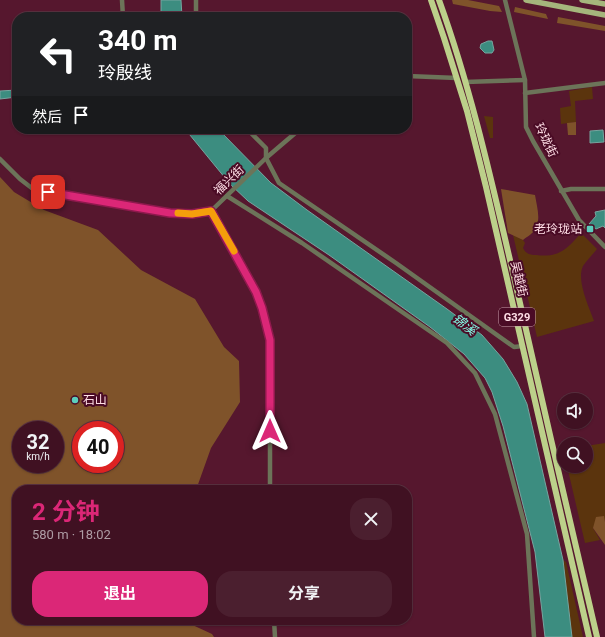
<!DOCTYPE html>
<html lang="zh">
<head>
<meta charset="utf-8">
<style>
  body { margin:0; font-family:Roboto,"Noto Sans SC",sans-serif; background:#4b1f2f; color:#f1f3f6; height:100vh; display:flex; flex-direction:column; font-size:15px; white-space:nowrap }
  * { box-sizing:border-box; margin:0 }
  p { font-size:13px; color:#ae9da5 }
  .icon { flex:none; width:22px; height:22px; fill:none; stroke:currentColor; stroke-width:2; stroke-linecap:round; stroke-linejoin:round }
  .map { position:relative; flex:1; overflow:hidden }
  .details { position:absolute; left:12px; top:485px; width:400px; height:140px; display:flex; flex-direction:column; background:#401122; border-radius:16px; box-shadow:0 1px 3px #0004,0 0 0 1px #593140 }
  .details>* { flex:none }
  .banner { position:absolute; left:12px; top:12px; width:400px; height:122px; border-radius:16px; box-shadow:0 1px 3px #0004,0 0 0 1px #593140; background:#202124; color:#fff; overflow:hidden }
  .fabs { position:absolute; left:557px; top:393px; display:grid; gap:8px }
  .fabs a { display:grid; place-items:center; width:36px; height:36px; border-radius:50%; background:#401122; box-shadow:0 1px 3px #0004,0 0 0 1px #593140; font-size:20px }
  .speed { position:absolute; left:12px; top:421px; display:flex; gap:8px; font-size:20px; font-weight:700; text-align:center }
  .speed>* { display:grid; place-content:center; width:52px; height:52px; border-radius:50%; background:#401122; box-shadow:0 1px 3px #0004,0 0 0 1px #593140; line-height:1 }
  .speed small { font-size:10px; font-weight:400 }
  .speed .limit { border:6px solid #d22; background:#fff; color:#111 }
  .pin { position:absolute; display:grid; place-items:center; width:34px; height:34px; color:#fff; margin:-17px; border-radius:8px; box-shadow:0 2px 6px #0006 }
  .me { position:absolute; width:44px; margin:-22px; rotate:0deg; stroke-linejoin:round; filter:drop-shadow(0 0 3px #0008) }
  .turn { display:flex; align-items:center; gap:14px; height:84px; padding:0 20px; font-size:18px }
  .turn .icon { width:52px; height:52px; stroke-width:2.5 }
  .turn b { display:block; font-size:28px; line-height:34px }
  .then { display:flex; align-items:center; height:38px; padding:0 20px; background:#0003; gap:8px; font-size:15px }
  .round { display:grid; place-items:center; flex:none; width:42px; height:42px; border-radius:16px; background:#4b1f2f }
  .headline { display:flex; align-items:center; justify-content:space-between; height:68px; padding:0 20px }
  h1 { font-size:24px; font-weight:700; line-height:30px; color:#db2777 }
  .cta { display:flex; gap:8px; margin-top:auto; padding:8px 20px }
  .cta a { flex:1; height:46px; border-radius:16px; background:#db2777; color:#fff; font-size:16px; font-weight:700; line-height:46px; text-align:center }
  .cta a+a { background:#4b1f2f; color:#f1f3f6 }
  .map>svg:first-child { display:block }
  .green { fill:#5b340d }
  .forest { fill:#7f532a; fill-rule:evenodd }
  .water { fill:#3c8d80; stroke:#76a59f }
  .lines { fill:none; stroke-linecap:round; stroke-linejoin:round }
  .minor { stroke:#6c7459; stroke-width:4.5 }
  .major { stroke:#a5b67c; stroke-width:5.5 }
  .highway { stroke:#bcd08a; stroke-width:6 }
  .route-casing { stroke:#8e194d; stroke-width:10 }
  .route { stroke:#db2777; stroke-width:7 }
  .slow { stroke:#f59e0b; stroke-width:7 }
  .poi-dot { fill:#5bcebc; stroke:#4a0b25; stroke-width:1.5 }
  .labels { text-anchor:middle; stroke-width:4; stroke-linejoin:round; paint-order:stroke }
  .shield { fill:#4a0b25; stroke:#c99fac; stroke-width:1 }
  .shield-label { font-size:11px; font-weight:bold; fill:#ffdee6 }
  .street-label { font-size:12px; fill:#ffdee6; stroke:#4a0b25 }
  .poi-label { font-size:12px; fill:#ffdee6; stroke:#4a0b25; text-anchor:end }
  .water-label { font-size:13px; font-style:italic; fill:#85fbe7; stroke:#4a0b25 }
</style>
</head>
<body>
<div class="map">
<svg width="605" height="637" viewBox="0 0 605 637">
  <rect width="100%" height="100%" fill="#56172e"/>
  <g class="green">
    <polygon points="592,87 593,99 575,101 576,122 561,124 560,108 571,106 569,91"/>
    <polygon points="484,116 493,117 493,138 490,138"/>
    <path d="M581,233L597,249C593,254 587,260 583,266C576,280 589,307 594,321L537,337L513,235L523,240L525,243L523,248C526,254 530,255 536,255C559,258 567,249 581,233Z"/>
    <polygon points="605,443 605,522 603,516 593,528 600,540 585,543 567,466 586,466 586,446"/>
    <polygon points="563,560 566,562 583,637 572,637"/>
  </g>
  <g class="forest">
    <polygon points="452,0 468,0 499,6 502,12 490,11 453,4"/>
    <polygon points="515,7 546,14 548,19 514,12"/>
    <polygon points="558,17 605,26 605,31 557,23"/>
    <polygon points="576,122 576,135 568,135 567,123"/>
    <path d="M0,177L14,192L44,210L98,230L141,270L195,299L224,347L239,361L240,402L211,448L196,490H17V620H184L186,622L212,634L214,637H0ZM21,430H55V464H21ZM81,430H115V464H81Z"/>
    <path d="M501,189L535,195C537,208 543,224 531,234C528,237 526,237 523,240L508,233Z"/>
    <polygon points="604,516 605,522 605,545 593,528 596,517"/>
  </g>
  <g class="water">
    <polygon points="161,0 181,0 182,17 161,17"/>
    <polygon points="488,41 492,41 494,50 492,53 485,53 480,48 481,44"/>
    <polygon points="17,90 17,97 0,99 0,91"/>
    <polygon points="185,129 218,129 271,183 307,210 447,309 482,335 503,359 517,382 527,404 563,560 572,637 545,637 535,552 503,426 492,392 485,378 464,354 430,327 329,255 248,201 230,184"/>
    <polygon points="603,130 604,142 590,143 590,131"/>
    <polygon points="605,210 605,228 603,226 596,229 589,224 596,216 595,212"/>
  </g>
  <g class="lines">
    <g class="minor">
      <polyline points="122,0 123,17"/>
      <polyline points="196,0 196,17"/>
      <polyline points="505,0 525,80 526,127 533,141 579,220 605,247"/>
      <polyline points="407,76 457,78"/>
      <polyline points="465,82 525,80"/>
      <polyline points="525,93 605,83"/>
      <polyline points="247,129 266,148 266,158 279,183 396,263 514,347 523,346"/>
      <polyline points="0,159 20,179 33,189 170,213 192,215 211,211"/>
      <polyline points="561,191 571,189 605,189"/>
      <polyline points="227,196 302,243 447,343 475,373 495,414 527,534 534,637"/>
      <polyline points="270,490 270,340 256,292 211,211 266,158 300,129"/>
      <polyline points="274,620 275,637"/>
    </g>
    <g class="major">
      <polyline points="526,0 605,15"/>
      <polyline points="582,0 605,4"/>
    </g>
    <g class="highway">
      <polyline points="431,0 444,38 467,111 486,187 589,637"/>
      <path d="M439,0C473,94 494,192 517,290C543,406 570,521 597,637"/>
    </g>
  </g>
  <g class="lines">
    <g class="route-casing">
      <polyline id="route" points="48,192 170,213 192,214 211,211 256,292 262,308 270,340 270,431"/>
    </g>
    <use href="#route" class="route"/>
    <polyline class="slow" points="178,213 192,214 211,211 234,251"/>
  </g>
  <g class="poi-dot">
    <rect x="586" y="225" width="8" height="8" rx="2"/>
    <circle cx="75" cy="400" r="4"/>
  </g>
  <g class="labels">
    <rect class="shield" x="499" y="308" width="36" height="18" rx="3"/>
    <g class="shield-label">
      <text x="517" y="321">G329</text>
    </g>
    <g class="street-label">
      <text transform="translate(546 140) rotate(64)" y="4">玲珑街</text>
      <text transform="translate(229 180) rotate(-44)" y="4">福兴街</text>
      <text transform="translate(519 279) rotate(77)" y="4">吴越街</text>
    </g>
    <g class="poi-label">
      <text x="582" y="233">老玲珑站</text>
      <text x="83" y="404" text-anchor="start">石山</text>
    </g>
    <g class="water-label">
      <text transform="translate(465 324) rotate(37)" y="5">锦溪</text>
    </g>
  </g>
</svg>
<div class="fabs">
<a><svg class="icon" aria-label="sound" viewBox="0 0 24 24"><path d="M4 9h4l5-4v14l-5-4H4zM17 9q2 3 0 6"/></svg></a>
<a><svg class="icon" aria-label="search" viewBox="0 0 24 24"><circle cx="10" cy="10" r="6"/><path d="M15 15l6 6"/></svg></a>
</div>
<div class="speed"><div>32<small>km/h</small></div><div class="limit">40</div></div>
<div class="pin" style="left:48px;top:192px;background:#d93025"><svg class="icon" aria-label="arrive" viewBox="0 0 24 24"><path d="M6 21V4h12l-3 4 3 4H6"/></svg></div>
<svg class="me" style="left:270px;top:431px" viewBox="-20 -20 40 40"><path d="M0-17L14 15 0 8-14 15z" fill="#db2777" stroke="#fff" stroke-width="4"/></svg>
<div class="banner">
<div class="turn"><svg class="icon" aria-label="left" viewBox="0 0 24 24"><path d="M17 20v-9H6M10 6l-5 5 5 5"/></svg><div><b>340 m</b>玲殷线</div></div>
<div class="then">然后<svg class="icon" aria-label="arrive" viewBox="0 0 24 24"><path d="M6 21V4h12l-3 4 3 4H6"/></svg></div>
</div>
<section class="details">
<div class="headline"><div><h1>2 分钟</h1><p>580 m · 18:02</p></div><a class="round"><svg class="icon" aria-label="close" viewBox="0 0 24 24"><path d="M6 6l12 12M18 6L6 18"/></svg></a></div>
<div class="cta"><a>退出</a><a>分享</a></div>
</section>
</div>
</body>
</html>
